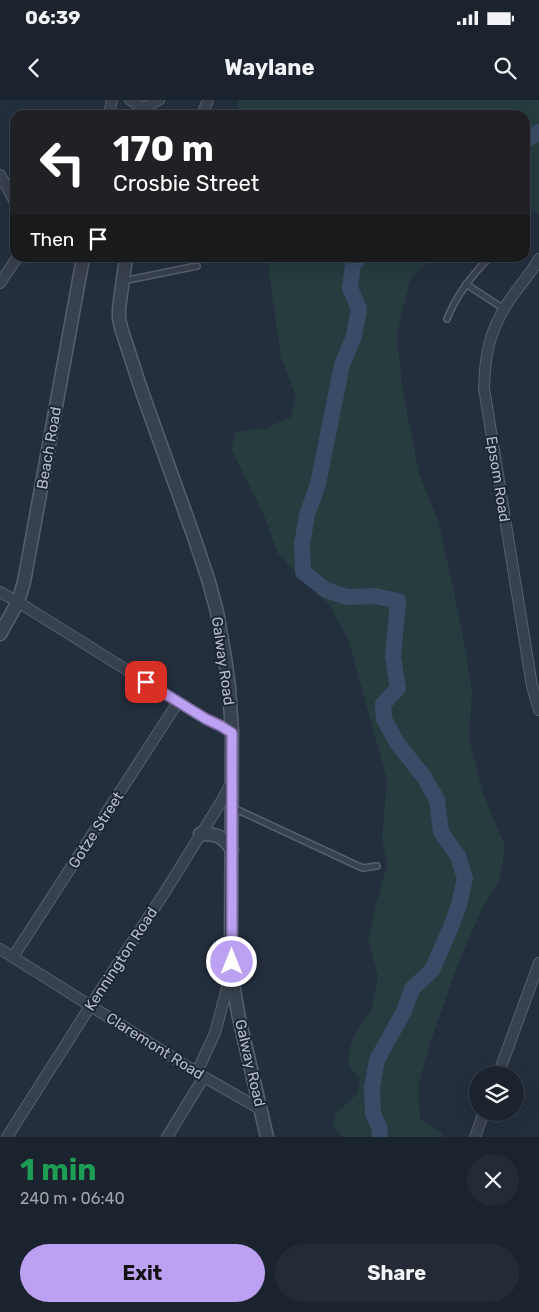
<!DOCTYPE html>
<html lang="en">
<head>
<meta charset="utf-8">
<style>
  body { margin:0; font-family:Rubik,sans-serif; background:#242b36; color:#f1f3f6; height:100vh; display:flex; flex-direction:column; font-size:19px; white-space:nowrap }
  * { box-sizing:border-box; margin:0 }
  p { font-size:16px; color:#a0a4aa }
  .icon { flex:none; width:28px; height:28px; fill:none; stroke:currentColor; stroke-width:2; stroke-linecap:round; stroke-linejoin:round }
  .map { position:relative; height:1037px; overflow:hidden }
  .details { display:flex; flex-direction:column; background:#1b232e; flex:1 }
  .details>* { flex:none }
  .banner { position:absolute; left:10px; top:10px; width:520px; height:152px; border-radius:15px; box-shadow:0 5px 20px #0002,0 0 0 1px #39404a; background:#202124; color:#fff; overflow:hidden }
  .fabs { position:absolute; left:469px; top:966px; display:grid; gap:10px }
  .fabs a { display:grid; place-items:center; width:55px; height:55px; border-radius:50%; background:#1b232e; box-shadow:0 5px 20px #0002,0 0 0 1px #39404a; font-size:25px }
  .pin { position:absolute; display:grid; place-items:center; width:42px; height:42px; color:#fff; margin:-21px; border-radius:10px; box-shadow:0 2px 8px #0006 }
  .me { position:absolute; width:55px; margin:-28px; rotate:0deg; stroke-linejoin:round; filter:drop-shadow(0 0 4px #0008) }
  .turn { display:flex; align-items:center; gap:18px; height:105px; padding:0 20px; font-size:22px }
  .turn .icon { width:65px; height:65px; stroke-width:2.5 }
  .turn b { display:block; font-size:35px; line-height:42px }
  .then { display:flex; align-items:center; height:48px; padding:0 20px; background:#0003; gap:10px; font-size:19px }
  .round { display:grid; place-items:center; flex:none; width:52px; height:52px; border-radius:26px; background:#242b36 }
  .overview { display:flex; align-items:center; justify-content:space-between; height:85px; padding:0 20px }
  h1 { font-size:30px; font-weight:700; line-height:38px; color:#1e9e55 }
  .cta { display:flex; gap:10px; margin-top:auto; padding:10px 20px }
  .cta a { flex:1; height:58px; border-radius:30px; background:#bca0f2; color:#111; font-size:20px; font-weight:700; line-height:58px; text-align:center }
  .cta a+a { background:#242b36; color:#f1f3f6 }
  .status { display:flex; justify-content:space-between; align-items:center; height:35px; padding:0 25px; background:#1b232e; direction:ltr }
  .status svg { height:14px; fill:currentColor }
  header { display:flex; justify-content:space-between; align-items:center; height:65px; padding:0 20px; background:#1b232e; font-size:22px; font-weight:700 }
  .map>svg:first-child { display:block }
  .green { fill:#263c3f }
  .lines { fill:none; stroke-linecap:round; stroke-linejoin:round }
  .river { stroke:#394c67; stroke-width:16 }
  .service-casing { stroke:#565f6c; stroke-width:8 }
  .minor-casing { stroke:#565f6c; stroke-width:12 }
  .tertiary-casing { stroke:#565f6c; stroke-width:15 }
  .service { stroke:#38414e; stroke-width:5 }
  .minor { stroke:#38414e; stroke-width:10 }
  .tertiary { stroke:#38414e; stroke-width:12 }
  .route-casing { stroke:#7a689d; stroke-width:12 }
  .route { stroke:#bca0f2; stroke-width:9 }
  .labels { text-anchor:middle; stroke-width:4; stroke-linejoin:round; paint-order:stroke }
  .street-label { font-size:15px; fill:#b4bcc9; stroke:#1d2633 }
</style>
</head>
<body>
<div class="status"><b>06:39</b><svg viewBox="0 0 49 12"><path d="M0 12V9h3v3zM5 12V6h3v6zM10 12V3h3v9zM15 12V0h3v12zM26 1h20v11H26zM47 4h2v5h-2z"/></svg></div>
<header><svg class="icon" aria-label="back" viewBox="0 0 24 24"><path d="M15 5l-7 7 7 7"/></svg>Waylane<svg class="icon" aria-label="search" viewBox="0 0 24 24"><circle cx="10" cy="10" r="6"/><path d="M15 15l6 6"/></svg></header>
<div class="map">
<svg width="539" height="1037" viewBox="0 0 539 1037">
  <rect width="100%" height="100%" fill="#242f3e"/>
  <g class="green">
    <polygon points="239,0 539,0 539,114 525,107 525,15 236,15"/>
    <polygon points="268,158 433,158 428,161 411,179 402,211 397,238 403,293 419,373 438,421 452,483 466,552 472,594 469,638 483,693 505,746 500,779 480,813 460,859 431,940 418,986 420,1019 442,1033 443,1037 343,1037 333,1026 336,1013 357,994 360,979 349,967 349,951 355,933 371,911 378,877 368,838 377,801 387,765 382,738 387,679 348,539 328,503 304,482 277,452 266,420 231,348 236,332 266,328 291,317 296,297 281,257 270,181"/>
  </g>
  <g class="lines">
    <g class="river">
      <polyline points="525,41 539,32"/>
      <polyline points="359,158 353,164 350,188 359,209 354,236 342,265 318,384 307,415 302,444 303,472 326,490 347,497 375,496 398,501 393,556 398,588 383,604 384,619 397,643 424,677 437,700 441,732 458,756 465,778 459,805 451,827 432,870 412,889 404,911 377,960 372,988 373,1014 379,1027 380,1037"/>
    </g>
    <g class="service-casing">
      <g id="service">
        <polyline points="123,181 197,166"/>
        <polyline points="466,184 504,209"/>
        <path d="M447,219C456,196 472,175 489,158"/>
        <polyline points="232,709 240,711 356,765 363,768 377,766"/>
      </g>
    </g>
    <g class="minor-casing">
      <g id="minor">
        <polyline points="130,0 154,15"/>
        <polyline points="143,8 159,0"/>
        <polyline points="109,15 112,0"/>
        <polyline points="202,15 208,0"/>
        <polyline points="0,75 15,102"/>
        <path d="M539,159C530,175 517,188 507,204C489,233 485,254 484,288L532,586L539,610"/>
        <polyline points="0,183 17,158"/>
        <polyline points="0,492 18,502 178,602 206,619 221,626 232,633"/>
        <polyline points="0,849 204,977 260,1009"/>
        <polyline points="13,857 178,602"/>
        <polyline points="197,972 215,933 230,877"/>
        <polyline points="498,975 539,863"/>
        <polyline points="7,1037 91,905 163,795 221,702 232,681"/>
        <polyline points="167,1037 204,977"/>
        <polyline points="475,1037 484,1012"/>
      </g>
    </g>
    <g class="tertiary-casing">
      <g id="tertiary">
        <polyline points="126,158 119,208 119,219 122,231 142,292 194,437 209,482 217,512 225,558 229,587 232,633 231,873 239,918 267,1037"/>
        <polyline points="0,534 18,502 24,482 83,158"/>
        <path d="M200,734C217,734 223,736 232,750"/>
      </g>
    </g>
    <use href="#service" class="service"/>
    <use href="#minor" class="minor"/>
    <use href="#tertiary" class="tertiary"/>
  </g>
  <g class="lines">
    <g class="route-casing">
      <polyline id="route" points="146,582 206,619 221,626 232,633 232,862"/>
    </g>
    <use href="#route" class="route"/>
  </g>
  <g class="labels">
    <g class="street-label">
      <text transform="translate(49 348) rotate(-80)" y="5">Beach Road</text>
      <text transform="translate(498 379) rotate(81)" y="5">Epsom Road</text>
      <text transform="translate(223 561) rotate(82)" y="5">Galway Road</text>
      <text transform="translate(96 730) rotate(-57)" y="5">Gotze Street</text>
      <text transform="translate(121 859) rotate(-57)" y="5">Kennington Road</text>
      <text transform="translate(155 946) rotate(32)" y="5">Claremont Road</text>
      <text transform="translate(250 963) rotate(77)" y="5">Galway Road</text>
    </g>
  </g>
</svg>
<div class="fabs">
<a><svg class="icon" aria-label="layers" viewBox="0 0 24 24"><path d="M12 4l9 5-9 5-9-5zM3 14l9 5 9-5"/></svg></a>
</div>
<div class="pin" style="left:146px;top:582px;background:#d93025"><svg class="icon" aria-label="arrive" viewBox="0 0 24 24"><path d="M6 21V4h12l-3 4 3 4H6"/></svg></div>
<svg class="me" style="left:232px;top:862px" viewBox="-20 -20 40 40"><circle r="17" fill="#bca0f2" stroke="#fff" stroke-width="3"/><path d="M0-11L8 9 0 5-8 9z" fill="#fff"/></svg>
<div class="banner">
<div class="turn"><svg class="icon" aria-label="left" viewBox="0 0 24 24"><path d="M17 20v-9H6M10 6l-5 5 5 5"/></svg><div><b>170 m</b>Crosbie Street</div></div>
<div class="then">Then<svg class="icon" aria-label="arrive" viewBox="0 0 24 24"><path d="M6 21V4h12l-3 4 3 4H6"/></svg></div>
</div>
</div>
<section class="details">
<div class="overview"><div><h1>1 min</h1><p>240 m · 06:40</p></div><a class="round"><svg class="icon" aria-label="close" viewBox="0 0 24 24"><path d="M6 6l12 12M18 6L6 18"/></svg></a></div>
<div class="cta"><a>Exit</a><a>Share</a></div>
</section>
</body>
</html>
